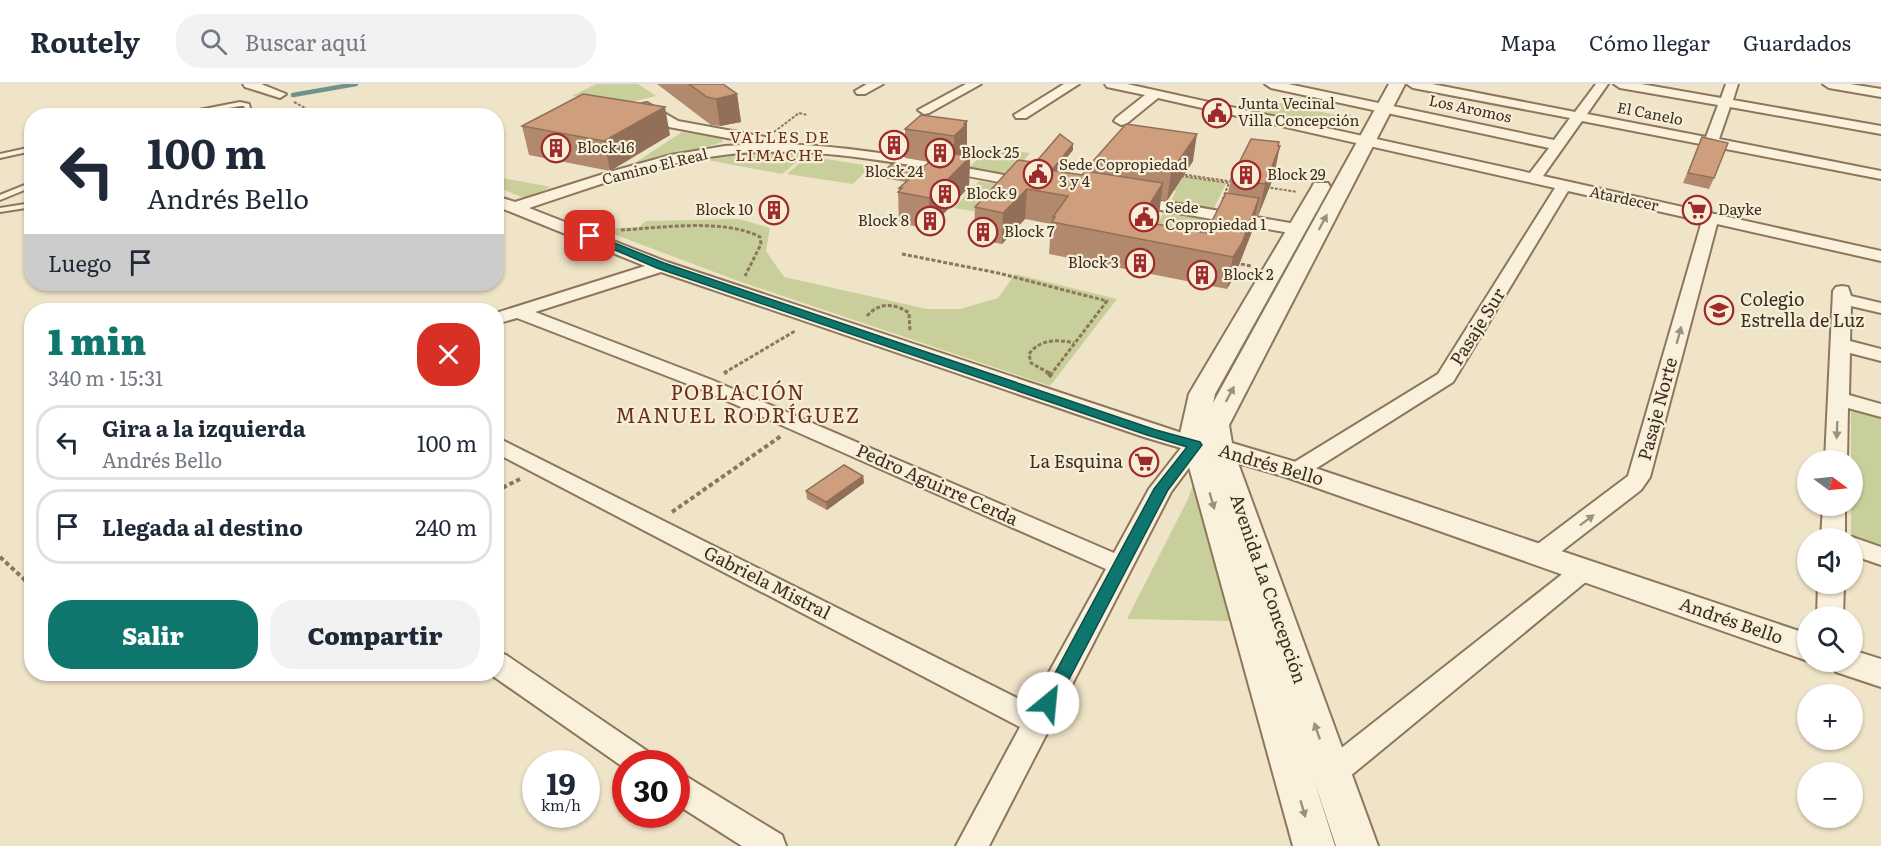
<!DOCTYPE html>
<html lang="es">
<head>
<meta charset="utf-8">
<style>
  body { margin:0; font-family:Literata,serif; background:#f2f2f3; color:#1f2937; height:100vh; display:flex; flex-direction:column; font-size:22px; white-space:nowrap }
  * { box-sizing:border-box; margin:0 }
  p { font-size:20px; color:#747a83 }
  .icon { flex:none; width:33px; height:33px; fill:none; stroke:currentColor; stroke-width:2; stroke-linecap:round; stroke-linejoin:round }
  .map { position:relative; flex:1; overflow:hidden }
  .side { position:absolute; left:24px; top:219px; width:480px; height:378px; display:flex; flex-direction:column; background:#fff; border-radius:24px; box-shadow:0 2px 4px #0004 }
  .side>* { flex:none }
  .guide { position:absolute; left:24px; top:24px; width:480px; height:183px; border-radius:24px; box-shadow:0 2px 4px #0004; background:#fff; color:#1f2937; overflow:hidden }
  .needle { width:39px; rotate:105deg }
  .buttons { position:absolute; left:1797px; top:366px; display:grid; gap:12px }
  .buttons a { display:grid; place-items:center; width:66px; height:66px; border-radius:50%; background:#fff; box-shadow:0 2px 4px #0004; font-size:30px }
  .speed { position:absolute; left:522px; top:666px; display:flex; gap:12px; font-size:30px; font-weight:700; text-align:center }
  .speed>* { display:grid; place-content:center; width:78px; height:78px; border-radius:50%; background:#fff; box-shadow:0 2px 4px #0004; line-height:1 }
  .speed small { font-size:15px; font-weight:400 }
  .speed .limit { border:9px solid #d22; background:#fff; color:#111 }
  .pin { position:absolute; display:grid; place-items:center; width:51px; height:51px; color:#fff; margin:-26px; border-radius:12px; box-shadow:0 3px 9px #0006 }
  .me { position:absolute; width:66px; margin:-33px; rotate:28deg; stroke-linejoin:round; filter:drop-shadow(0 0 4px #0008) }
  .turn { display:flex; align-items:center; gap:21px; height:126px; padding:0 24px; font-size:27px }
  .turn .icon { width:78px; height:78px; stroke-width:2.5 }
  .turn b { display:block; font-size:42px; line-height:51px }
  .then { display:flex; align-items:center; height:57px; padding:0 24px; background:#0003; gap:12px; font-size:22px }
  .round { display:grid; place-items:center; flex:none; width:63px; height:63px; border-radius:24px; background:#f2f2f3 }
  .overview { display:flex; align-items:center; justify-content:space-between; height:102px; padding:0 24px }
  h1 { font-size:36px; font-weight:800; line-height:45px; color:#0f766e }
  .button { display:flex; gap:12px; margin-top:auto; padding:12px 24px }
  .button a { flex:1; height:69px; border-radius:24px; background:#0f766e; color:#fff; font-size:24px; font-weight:800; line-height:69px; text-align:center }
  .button a+a { background:#f2f2f3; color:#1f2937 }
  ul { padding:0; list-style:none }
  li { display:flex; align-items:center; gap:18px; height:75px; margin:0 12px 9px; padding:0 12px; border:3px solid #e0e1e3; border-radius:24px }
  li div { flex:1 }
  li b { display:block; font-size:22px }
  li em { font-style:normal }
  header { display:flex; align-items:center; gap:36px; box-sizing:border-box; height:84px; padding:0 30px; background:#fff; border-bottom:2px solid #e0e1e3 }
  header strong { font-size:28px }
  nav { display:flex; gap:33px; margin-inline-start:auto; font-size:21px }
  .search { width:420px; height:54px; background:#f2f2f3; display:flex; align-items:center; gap:15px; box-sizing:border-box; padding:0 21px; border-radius:24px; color:#747a83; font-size:22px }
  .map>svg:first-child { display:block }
  .green { fill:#c9cf9b }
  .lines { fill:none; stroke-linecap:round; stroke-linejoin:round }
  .stream { stroke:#6f938a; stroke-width:4.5 }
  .service-casing { stroke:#8d765c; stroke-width:4 }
  .minor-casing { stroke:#8d765c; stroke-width:4 }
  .tertiary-casing { stroke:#8d765c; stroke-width:4 }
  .path-far3 { stroke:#8d765c; stroke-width:2; stroke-dasharray:3 1.5; stroke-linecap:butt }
  .path-far2 { stroke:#8d765c; stroke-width:3; stroke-dasharray:4 2; stroke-linecap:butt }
  .path-far1 { stroke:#8d765c; stroke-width:4; stroke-dasharray:4.5 3; stroke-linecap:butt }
  .path { stroke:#8d765c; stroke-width:4.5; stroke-dasharray:6 4; stroke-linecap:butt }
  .service { fill:#faf1dc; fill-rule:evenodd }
  .minor { fill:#faf1dc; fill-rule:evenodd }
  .tertiary { fill:#faf1dc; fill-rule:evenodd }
  .wall { fill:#b2896c }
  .shaded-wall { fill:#916f58 }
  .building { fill:#cf9f7d; stroke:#916f58; stroke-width:1.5 }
  .oneway { fill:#9c907e }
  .route { fill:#0f766e; stroke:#0a4d48; stroke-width:1.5 }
  .labels { text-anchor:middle; stroke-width:4.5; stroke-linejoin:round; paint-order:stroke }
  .far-poi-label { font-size:15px; fill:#3d2e20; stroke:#f7eed8; text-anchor:start }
  .far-street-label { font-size:15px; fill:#3d2e20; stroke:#f7eed8 }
  .far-neighbourhood-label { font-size:16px; letter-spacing:1.5px; fill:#6b2e1e; stroke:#f7eed8 }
  .poi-label { font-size:18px; fill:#3d2e20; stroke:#f7eed8; text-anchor:start }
  .street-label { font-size:18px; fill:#3d2e20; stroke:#f7eed8 }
  .neighbourhood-label { font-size:20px; letter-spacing:1.5px; fill:#6b2e1e; stroke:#f7eed8 }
</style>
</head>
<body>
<header>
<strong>Routely</strong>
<div class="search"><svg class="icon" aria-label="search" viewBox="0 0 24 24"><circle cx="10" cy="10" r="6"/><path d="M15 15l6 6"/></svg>Buscar aquí</div>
<nav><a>Mapa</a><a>Cómo llegar</a><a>Guardados</a></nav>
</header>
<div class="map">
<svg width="1881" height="762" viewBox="0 0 1881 762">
  <rect width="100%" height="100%" fill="#f0e4c8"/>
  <g class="green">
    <polygon points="596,0 638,0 656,12 623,20 572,12"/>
    <polygon points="1276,18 1336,31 1350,30 1352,32 1321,35 1261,31"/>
    <polygon points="682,48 721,54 723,58 624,86"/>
    <polygon points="989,63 1030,69 1012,91 969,84"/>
    <polygon points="781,69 807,70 782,90 702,75"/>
    <polygon points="807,72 871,82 853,100 787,90"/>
    <polygon points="1143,86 1226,99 1214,125 1170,118 1176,107 1134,100"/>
    <polygon points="497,93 551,103 524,114 497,103"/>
    <polygon points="979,97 1009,102 985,129 954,124"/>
    <polygon points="1164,128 1208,135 1192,168 1157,141"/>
    <polygon points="739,135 770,144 766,167 784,193 927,225 960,225 998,214 1015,190 1117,215 1050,302 741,198 600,145 639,143 646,137"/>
    <polygon points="1851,321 1881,330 1881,466 1851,454"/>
    <polygon points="1195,394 1230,537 1127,535 1188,415"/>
  </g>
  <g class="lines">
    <polyline class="stream" points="293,11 356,0"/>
    <g class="service-casing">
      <g id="service">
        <polygon points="240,18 249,20 251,29 240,32 246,27 244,22 240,22 184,32 168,32"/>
        <polygon points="32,63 32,67 0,74 0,70"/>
        <polygon points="32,98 32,103 0,116 0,111"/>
        <polygon points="32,119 32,123 0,128 0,124"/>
      </g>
    </g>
    <g class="minor-casing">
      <g id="minor">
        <polygon points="243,0 261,0 286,10 280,14 245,3"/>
        <polygon points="867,0 883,0 865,10 857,10 855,7"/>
        <polygon points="966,0 981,0 929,29 924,30 918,26"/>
        <polygon points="1064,0 1079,0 1026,34 1016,34 1014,31"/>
        <polygon points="1105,0 1127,0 1530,89 1549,64 1271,4 1265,0 1288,0 1554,56 1570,34 1413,4 1407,0 1432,0 1575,28 1596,0 1608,0 1587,30 1706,53 1718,21 1620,4 1614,0 1641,0 1721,14 1726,0 1738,0 1733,16 1881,42 1881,50 1730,23 1719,55 1881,87 1881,95 1582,37 1543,92 1881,167 1881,177 1717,140 1650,393 1641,406 1549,477 1540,480 1531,477 1528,471 1531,465 1628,392 1702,137 1568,107 1453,298 1304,392 1296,394 1288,392 1285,387 1288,382 1438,290 1555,104 1158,14 1126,40 1121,41 1114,37 1116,34 1145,11 1107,3"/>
        <polygon points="1823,0 1850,0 1881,5 1881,13 1829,4"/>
        <path d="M647,19L678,37L765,53L767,56L761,60C852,59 942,80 1031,96L1038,100L1031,104C931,86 825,58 723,71C656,79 593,103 529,124L667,178L1203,356L1206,361L1171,408L989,762H956L1020,643L496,369V353L1031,621L1106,485L698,304L517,234L496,240V229L645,182L496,122V112L515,118L613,87L671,71L725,62L759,60L669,43L642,26L641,23L642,20ZM661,188L1144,353L1181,364L1149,405L1114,469L712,296L535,228Z"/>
        <polygon points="1132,112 1296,140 1304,145 1296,150 1127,120 1124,117 1127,114"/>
        <polygon points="1842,202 1848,203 1851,212 1881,219 1881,229 1851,222 1850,257 1881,265 1881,277 1850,269 1849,311 1881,320 1881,333 1848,324 1847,376 1825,376 1833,207 1836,203"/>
        <polygon points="1823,422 1845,422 1845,454 1821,454"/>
        <polygon points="1852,453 1881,463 1881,481 1852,471 1852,454 1848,454"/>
        <polygon points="1584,477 1593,480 1597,486 1593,492 1343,698 1332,702 1321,698 1317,689 1321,680 1575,480"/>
        <polygon points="1818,500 1844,500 1843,532 1817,532"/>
        <polygon points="496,568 506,571 653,671 657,680 626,680 626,685 490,590 496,590"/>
        <polygon points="676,690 687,693 782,751 786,762 742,762 676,720"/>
      </g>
    </g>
    <g class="tertiary-casing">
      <g id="tertiary">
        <polygon points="1389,0 1405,0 1229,341 1232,359 1306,381 1808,550 1808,577 1286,393 1238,379 1378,762 1336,762 1314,696 1335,762 1293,762 1180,350 1189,310 1312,103 1314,99 1328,99 1330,103 1215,310 1213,319"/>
        <polygon points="1852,566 1881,575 1881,603 1836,588 1831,578 1852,578"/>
      </g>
    </g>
    <g class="path-far3">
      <polyline points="294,18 320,32"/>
      <polyline points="774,48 799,29 807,31"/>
      <polyline points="1180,90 1235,98"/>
      <polyline points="1181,92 1229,99 1222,117"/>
      <polyline points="1266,103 1297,108"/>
    </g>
    <g class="path-far2">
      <path d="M621,146C661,144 724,134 760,153L761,160L745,192"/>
      <polyline points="902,170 998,189 1107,217 1052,289"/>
      <polyline points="1235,179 1251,182"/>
      <path d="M867,232C879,218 895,219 909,229L910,248"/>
      <polyline points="724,289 795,247"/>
      <path d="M1049,289L1031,279L1029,270C1040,255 1057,255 1074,259"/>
    </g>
    <g class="path-far1">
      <polyline points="1046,288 1051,290"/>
      <polyline points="724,289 727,288"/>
      <polyline points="1049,293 1053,288"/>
      <polyline points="496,407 520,395"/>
      <polyline points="672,428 781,352"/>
      <polyline points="0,473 26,497"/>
    </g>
    <polyline class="path" points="24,495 32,502"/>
    <use href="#service" class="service"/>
    <use href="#minor" class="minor"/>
    <use href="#tertiary" class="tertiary"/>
  </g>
  <g class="wall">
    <polygon points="657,0 723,0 737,10 741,38 720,42 711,41"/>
    <polygon points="967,37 967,66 966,70 964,72 970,73 969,103 929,145 899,139 898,108 899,107 899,104 906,98 883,94 883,88 922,84 929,78 905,74 905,45"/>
    <polygon points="522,42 670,51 610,87 529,71"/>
    <polygon points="1702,53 1714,94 1709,105 1683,99"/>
    <polygon points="1073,60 1073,66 1056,87 1082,91 1093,88 1094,76 1193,77 1167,117 1161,116 1159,129 1153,139 1206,149 1228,109 1231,95 1274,92 1258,132 1256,131 1253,145 1235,191 1227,205 1049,170 1051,140 1025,135 1002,160 974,155 975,123 1035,79"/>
    <polygon points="863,392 864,399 827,426 807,415 806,407"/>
  </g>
  <g class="shaded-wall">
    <polygon points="737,10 741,38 720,42 716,15"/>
    <polygon points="665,23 670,51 610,87 604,57"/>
    <polygon points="967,37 967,66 966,70 954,82 954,52"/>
    <polygon points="1197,50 1193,77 1167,117 1171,88"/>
    <polygon points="1073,60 1073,66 1048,97 1048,91"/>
    <polygon points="1280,62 1274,92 1258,132 1265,100"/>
    <polygon points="970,73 969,103 929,145 929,114"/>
    <polygon points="1163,99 1159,129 1143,155 1139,137"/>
    <polygon points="1027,105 1025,135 1002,160 1003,129"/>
    <polygon points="1259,114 1253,145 1235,191 1227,205 1233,173"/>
    <polygon points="863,392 864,399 827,426 826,418"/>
  </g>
  <g class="building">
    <polygon points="689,0 723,0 737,10 716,15 707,13"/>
    <polygon points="583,10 665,23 604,57 522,42"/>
    <polygon points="921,31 967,37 964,40 966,41 954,52 905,45"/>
    <polygon points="1126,40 1197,50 1171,88 1094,76"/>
    <polygon points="1060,50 1073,60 1052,86 1040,84 1040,79 1035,79"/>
    <polygon points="1702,53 1728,59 1714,94 1688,89"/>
    <polygon points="1251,55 1279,58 1278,62 1280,62 1265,100 1231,95"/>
    <polygon points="942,67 970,73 929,114 898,108 902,104 899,104"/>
    <polygon points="1018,76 1040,79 1036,84 1082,91 1085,87 1163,99 1139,137 1206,149 1226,109 1259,114 1242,159 1233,173 1052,138 1055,133 1053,133 1068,112 1027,105 1003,129 975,123"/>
    <polygon points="893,79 922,84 912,93 883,88"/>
    <polygon points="844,381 863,392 826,418 806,407"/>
  </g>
  <defs><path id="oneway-solid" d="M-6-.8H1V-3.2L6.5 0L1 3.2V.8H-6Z" transform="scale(1.5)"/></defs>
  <g class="oneway">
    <use href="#oneway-solid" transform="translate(1323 138) rotate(-62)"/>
    <use href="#oneway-solid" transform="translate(1679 251) rotate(-75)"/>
    <use href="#oneway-solid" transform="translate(1230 310) rotate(-62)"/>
    <use href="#oneway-solid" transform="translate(1837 346) rotate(92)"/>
    <use href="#oneway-solid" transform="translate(1212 417) rotate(74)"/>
    <use href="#oneway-solid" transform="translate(1587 436) rotate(-37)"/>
    <use href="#oneway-solid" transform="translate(1317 647) rotate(-109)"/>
    <use href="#oneway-solid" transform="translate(1303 725) rotate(74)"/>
  </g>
  <polygon class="route" points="590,149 664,179 1156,346 1200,358 1202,361 1168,406 1054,624 1048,626 1042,624 1039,619 1154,405 1187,363 1147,351 657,184 587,154 585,152"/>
  <defs>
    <g id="civic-ring" transform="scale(1.5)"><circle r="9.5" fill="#f7eed8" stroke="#9e2a2b" stroke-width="1.5"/><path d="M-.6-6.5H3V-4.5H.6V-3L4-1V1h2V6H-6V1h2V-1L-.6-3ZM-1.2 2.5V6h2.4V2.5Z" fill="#9e2a2b"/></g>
    <g id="building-ring" transform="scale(1.5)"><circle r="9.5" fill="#f7eed8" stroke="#9e2a2b" stroke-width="1.5"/><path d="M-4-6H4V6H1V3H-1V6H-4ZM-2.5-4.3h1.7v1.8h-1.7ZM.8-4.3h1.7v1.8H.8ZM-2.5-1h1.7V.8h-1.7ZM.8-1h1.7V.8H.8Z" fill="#9e2a2b"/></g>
    <g id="supermarket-ring" transform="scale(1.5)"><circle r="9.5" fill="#f7eed8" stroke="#9e2a2b" stroke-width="1.5"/><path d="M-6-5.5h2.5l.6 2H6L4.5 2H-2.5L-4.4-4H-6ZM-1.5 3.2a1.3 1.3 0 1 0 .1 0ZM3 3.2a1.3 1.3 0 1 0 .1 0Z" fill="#9e2a2b"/></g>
    <g id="school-ring" transform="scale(1.5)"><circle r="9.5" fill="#f7eed8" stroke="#9e2a2b" stroke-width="1.5"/><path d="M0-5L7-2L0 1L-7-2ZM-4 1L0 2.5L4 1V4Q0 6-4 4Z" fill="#9e2a2b"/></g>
  </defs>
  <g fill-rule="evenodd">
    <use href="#civic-ring" x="1217" y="29"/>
    <use href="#building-ring" x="894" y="61"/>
    <use href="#building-ring" x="556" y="64"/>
    <use href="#building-ring" x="940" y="69"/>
    <use href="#civic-ring" x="1038" y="90"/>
    <use href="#building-ring" x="1246" y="91"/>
    <use href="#building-ring" x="945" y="110"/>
    <use href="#building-ring" x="774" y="126"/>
    <use href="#supermarket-ring" x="1697" y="126"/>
    <use href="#civic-ring" x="1144" y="133"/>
    <use href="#building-ring" x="930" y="137"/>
    <use href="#building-ring" x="983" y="148"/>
    <use href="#building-ring" x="1140" y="179"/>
    <use href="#building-ring" x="1202" y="191"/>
    <use href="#school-ring" x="1719" y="226"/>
    <use href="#supermarket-ring" x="1144" y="378"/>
  </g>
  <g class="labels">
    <g class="far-poi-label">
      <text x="1238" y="25">Junta Vecinal<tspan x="1238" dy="17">Villa Concepción</tspan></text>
      <text x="577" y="69">Block 16</text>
      <text x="961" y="74">Block 25</text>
      <text x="1059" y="86">Sede Copropiedad<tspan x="1059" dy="17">3 y 4</tspan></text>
      <text x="894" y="93" text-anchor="middle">Block 24</text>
      <text x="1267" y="96">Block 29</text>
      <text x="966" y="115">Block 9</text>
      <text x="1165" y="129">Sede<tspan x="1165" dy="17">Copropiedad 1</tspan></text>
      <text x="753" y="131" text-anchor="end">Block 10</text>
      <text x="1718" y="131">Dayke</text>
      <text x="909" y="142" text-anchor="end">Block 8</text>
      <text x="1004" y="153">Block 7</text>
      <text x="1119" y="184" text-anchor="end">Block 3</text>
      <text x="1223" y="196">Block 2</text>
    </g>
    <g class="far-street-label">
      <text transform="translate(1470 25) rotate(12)" y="5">Los Aromos</text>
      <text transform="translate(1650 30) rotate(11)" y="5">El Canelo</text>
      <text transform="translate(655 83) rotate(-14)" y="5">Camino El Real</text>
      <text transform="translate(1624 115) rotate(12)" y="5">Atardecer</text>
    </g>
    <g class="far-neighbourhood-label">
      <text x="780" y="59">VALLES DE<tspan x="780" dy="18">LIMACHE</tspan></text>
    </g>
    <g class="poi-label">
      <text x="1740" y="222">Colegio<tspan x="1740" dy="21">Estrella de Luz</tspan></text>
      <text x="1123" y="384" text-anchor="end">La Esquina</text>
    </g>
    <g class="street-label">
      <text transform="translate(1478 243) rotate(-58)" y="6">Pasaje Sur</text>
      <text transform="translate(1658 325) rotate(-75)" y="6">Pasaje Norte</text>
      <text transform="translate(1271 381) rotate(16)" y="6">Andrés Bello</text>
      <text transform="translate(937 401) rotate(24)" y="6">Pedro Aguirre Cerda</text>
      <text transform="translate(767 499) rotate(27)" y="6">Gabriela Mistral</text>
      <text transform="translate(1268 505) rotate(71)" y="6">Avenida La Concepción</text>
      <text transform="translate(1731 537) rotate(19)" y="6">Andrés Bello</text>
    </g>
    <g class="neighbourhood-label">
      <text x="738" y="316">POBLACIÓN<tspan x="738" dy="23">MANUEL RODRÍGUEZ</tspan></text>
    </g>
  </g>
</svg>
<div class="buttons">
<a><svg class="needle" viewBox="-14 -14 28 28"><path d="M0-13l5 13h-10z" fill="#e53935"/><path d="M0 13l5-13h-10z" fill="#747a83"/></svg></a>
<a><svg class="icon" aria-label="sound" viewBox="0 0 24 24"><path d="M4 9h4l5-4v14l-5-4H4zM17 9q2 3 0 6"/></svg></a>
<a><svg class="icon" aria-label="search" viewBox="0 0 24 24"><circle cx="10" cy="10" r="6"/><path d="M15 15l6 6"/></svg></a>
<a>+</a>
<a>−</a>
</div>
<div class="speed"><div>19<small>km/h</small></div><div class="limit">30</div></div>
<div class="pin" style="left:590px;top:152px;background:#d93025"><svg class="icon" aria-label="arrive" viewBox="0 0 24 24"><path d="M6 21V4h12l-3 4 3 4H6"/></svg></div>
<svg class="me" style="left:1048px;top:619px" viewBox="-20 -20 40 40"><circle r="19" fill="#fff"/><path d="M0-13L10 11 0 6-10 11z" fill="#0f766e"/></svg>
<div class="guide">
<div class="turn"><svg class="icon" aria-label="left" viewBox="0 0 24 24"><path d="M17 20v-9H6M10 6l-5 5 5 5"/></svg><div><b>100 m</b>Andrés Bello</div></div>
<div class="then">Luego<svg class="icon" aria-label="arrive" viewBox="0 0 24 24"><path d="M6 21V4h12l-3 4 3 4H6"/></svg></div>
</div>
<section class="side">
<div class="overview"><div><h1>1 min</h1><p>340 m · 15:31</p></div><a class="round" style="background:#d93025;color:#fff"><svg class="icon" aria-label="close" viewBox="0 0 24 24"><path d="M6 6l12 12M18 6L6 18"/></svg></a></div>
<ul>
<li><svg class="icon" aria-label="left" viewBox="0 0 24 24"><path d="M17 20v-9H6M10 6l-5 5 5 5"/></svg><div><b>Gira a la izquierda</b><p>Andrés Bello</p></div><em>100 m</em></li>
<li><svg class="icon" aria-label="arrive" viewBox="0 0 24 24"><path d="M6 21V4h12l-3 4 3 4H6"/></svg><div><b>Llegada al destino</b></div><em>240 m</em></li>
</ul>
<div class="button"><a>Salir</a><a>Compartir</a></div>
</section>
</div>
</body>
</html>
